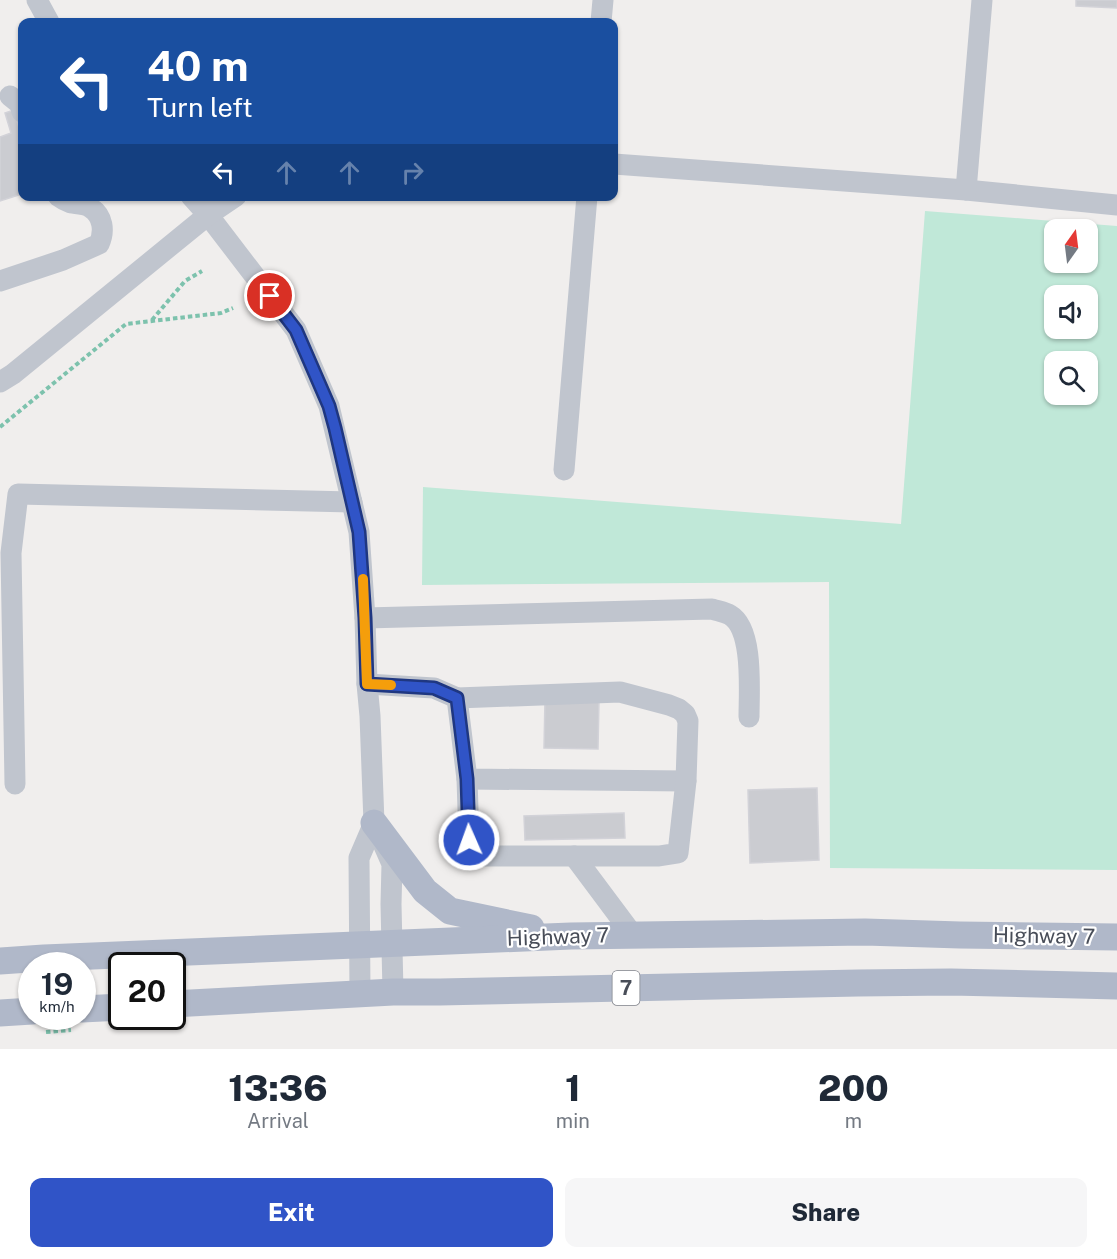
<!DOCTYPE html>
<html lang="en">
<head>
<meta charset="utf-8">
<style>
  body { margin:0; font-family:"Public Sans",sans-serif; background:#f6f6f7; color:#1f2937; height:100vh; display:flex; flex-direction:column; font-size:22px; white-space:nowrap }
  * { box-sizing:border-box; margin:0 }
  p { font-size:20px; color:#747a83 }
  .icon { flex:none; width:33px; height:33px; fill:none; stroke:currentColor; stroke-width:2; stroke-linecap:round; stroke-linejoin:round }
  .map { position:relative; height:1049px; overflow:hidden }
  .details { display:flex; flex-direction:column; background:#fff; flex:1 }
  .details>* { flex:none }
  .top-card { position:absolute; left:18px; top:18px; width:600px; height:183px; border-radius:12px; box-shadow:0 2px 4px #0004; background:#1a4fa0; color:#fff; overflow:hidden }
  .needle { width:39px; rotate:14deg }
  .buttons { position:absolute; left:1044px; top:219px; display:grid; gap:12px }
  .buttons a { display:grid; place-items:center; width:54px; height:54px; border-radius:12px; background:#fff; box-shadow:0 2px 4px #0004; font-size:30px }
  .speed { position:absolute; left:18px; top:952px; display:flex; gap:12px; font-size:30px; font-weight:700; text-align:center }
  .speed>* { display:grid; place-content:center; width:78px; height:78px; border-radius:50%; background:#fff; box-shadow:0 2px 4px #0004; line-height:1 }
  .speed small { font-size:15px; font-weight:400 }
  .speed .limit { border:3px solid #111; border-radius:9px; background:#fff; color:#111 }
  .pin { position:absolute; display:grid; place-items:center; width:51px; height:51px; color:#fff; margin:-26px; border:3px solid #fff; border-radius:50%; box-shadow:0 2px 6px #0007 }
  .me { position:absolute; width:66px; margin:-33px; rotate:358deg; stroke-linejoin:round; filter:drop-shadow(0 0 4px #0008) }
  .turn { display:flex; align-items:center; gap:21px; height:126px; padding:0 30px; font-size:27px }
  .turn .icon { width:78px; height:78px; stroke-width:2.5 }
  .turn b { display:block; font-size:42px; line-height:51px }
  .lanes { display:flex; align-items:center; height:57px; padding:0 30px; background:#0003; justify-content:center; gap:30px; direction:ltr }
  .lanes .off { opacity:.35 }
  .eta { display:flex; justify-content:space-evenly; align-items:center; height:102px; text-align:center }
  .eta b { font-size:36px; font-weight:800; line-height:42px }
  .action { display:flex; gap:12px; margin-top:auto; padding:12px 30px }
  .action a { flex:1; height:69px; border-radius:12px; background:#3054c7; color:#fff; font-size:24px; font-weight:800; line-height:69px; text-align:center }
  .action a+a { background:#f6f6f7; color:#1f2937 }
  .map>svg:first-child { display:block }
  .green { fill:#c0e8d8; fill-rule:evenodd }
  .building { fill:#cbccd1; stroke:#d2d2d8; stroke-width:1.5 }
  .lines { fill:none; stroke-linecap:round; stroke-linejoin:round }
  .path { stroke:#7dc2ad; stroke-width:4; stroke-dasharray:4.5 3; stroke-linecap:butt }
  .minor { stroke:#c0c5ce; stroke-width:21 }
  .major { stroke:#b0b8c9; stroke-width:27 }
  .route-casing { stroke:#1f3781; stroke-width:15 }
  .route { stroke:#3054c7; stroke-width:10 }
  .slow { stroke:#f59e0b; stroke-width:10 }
  .labels { text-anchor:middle; stroke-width:4.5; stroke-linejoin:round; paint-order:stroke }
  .shield { fill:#fff; stroke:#7f828a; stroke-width:1.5 }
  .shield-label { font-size:20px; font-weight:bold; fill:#484d58 }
  .street-label { font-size:21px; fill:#484d58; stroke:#fff }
</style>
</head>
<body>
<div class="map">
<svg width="1117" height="1049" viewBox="0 0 1117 1049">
  <rect width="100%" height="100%" fill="#f0eeed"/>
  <path class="green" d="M925,211L1117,226V870L830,868L829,582L422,585L423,487L901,524ZM1054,230H1088V262H1054ZM1054,296H1088V328H1054ZM1054,362H1088V394H1054Z"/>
  <g class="building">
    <polygon points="1076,0 1117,0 1117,8 1076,6"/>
    <polygon points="14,110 22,139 22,194 0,201 0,137 11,133 5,113"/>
    <polygon points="545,699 599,700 598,749 544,748"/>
    <polygon points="817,788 819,860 750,863 748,790"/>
    <polygon points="624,813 625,838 525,840 524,816"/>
  </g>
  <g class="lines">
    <g class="path">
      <polyline points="152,320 185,281 202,271"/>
      <polyline points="0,427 126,324 221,313 233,308"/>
      <polyline points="135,1026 161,1025"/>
      <polyline points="46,1032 71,1030"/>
    </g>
    <g class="minor">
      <polyline points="37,0 49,22"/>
      <polyline points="601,22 603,0"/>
      <polyline points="10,96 20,104 22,112"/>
      <polyline points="614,164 966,190 1117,205"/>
      <polyline points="966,190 982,0"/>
      <polyline points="191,196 208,215 296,330 329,406 359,532 365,618 367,684 370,716 374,823 392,864 391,904 393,992"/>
      <path d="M0,281L63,260L99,244C105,231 103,216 91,208C86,204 77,204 71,203C66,201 62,199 58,196"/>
      <polyline points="0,382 13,374 208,215 236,196"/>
      <polyline points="564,470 587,196"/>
      <path d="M365,618L712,609C718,611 725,612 730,615C754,629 749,691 749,717"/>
      <polyline points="367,684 434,688 457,698 467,779 686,781"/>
      <polyline points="457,698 620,692 669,705 679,709 685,714 688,721 686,781 678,853 659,856 483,856 469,840 467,779"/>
      <polyline points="15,784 11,553 18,494 352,502"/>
      <polyline points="574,856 633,935"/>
      <polyline points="360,993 359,858 374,823"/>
    </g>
    <g class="major">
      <polyline points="374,823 425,891 450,911 531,928"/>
      <polyline points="0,961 44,958 571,936 865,932 960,935 1117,937"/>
      <polyline points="172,1004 393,992 440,992 858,983 951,982 1117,986"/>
      <polyline points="82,1009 122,1007"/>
      <polyline points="0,1013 32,1011"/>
    </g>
  </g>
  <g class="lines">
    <g class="route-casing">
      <polyline id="route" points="270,296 296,330 329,406 335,428 359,532 365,618 367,684 434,688 457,698 467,779 469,840"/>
    </g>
    <use href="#route" class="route"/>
    <polyline class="slow" points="363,579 367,684 391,685"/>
  </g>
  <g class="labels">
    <rect class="shield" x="612.5" y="971" width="27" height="34" rx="4.5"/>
    <g class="shield-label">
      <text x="626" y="995">7</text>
    </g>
    <g class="street-label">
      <text transform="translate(1044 936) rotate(1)" y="7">Highway 7</text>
      <text transform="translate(558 937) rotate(-2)" y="7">Highway 7</text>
    </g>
  </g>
</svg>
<div class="buttons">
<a><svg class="needle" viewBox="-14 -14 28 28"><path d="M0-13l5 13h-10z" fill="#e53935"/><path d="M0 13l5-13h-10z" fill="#747a83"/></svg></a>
<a><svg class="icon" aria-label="sound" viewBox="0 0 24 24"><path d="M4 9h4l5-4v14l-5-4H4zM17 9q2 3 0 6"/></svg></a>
<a><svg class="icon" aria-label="search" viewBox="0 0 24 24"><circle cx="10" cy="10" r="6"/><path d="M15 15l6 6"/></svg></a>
</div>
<div class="speed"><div>19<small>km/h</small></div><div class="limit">20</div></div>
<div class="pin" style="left:270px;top:296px;background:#d93025"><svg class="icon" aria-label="arrive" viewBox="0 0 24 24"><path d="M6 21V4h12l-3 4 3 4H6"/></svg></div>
<svg class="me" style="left:469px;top:840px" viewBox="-20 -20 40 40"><circle r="17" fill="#3054c7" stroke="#fff" stroke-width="3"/><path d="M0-11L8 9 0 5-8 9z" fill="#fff"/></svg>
<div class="top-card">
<div class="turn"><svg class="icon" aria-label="left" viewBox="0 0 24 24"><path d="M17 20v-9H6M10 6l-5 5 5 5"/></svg><div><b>40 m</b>Turn left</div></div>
<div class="lanes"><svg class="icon" aria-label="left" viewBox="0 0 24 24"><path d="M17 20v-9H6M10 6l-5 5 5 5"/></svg><svg class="icon off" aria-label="ahead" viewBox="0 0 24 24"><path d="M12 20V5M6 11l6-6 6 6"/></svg><svg class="icon off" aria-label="ahead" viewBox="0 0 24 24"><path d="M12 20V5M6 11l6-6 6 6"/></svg><svg class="icon off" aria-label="right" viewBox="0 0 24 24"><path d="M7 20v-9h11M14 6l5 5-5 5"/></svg></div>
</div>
</div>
<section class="details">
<div class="eta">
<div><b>13:36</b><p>Arrival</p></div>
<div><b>1</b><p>min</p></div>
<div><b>200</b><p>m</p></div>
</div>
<div class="action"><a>Exit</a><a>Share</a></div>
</section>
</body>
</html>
